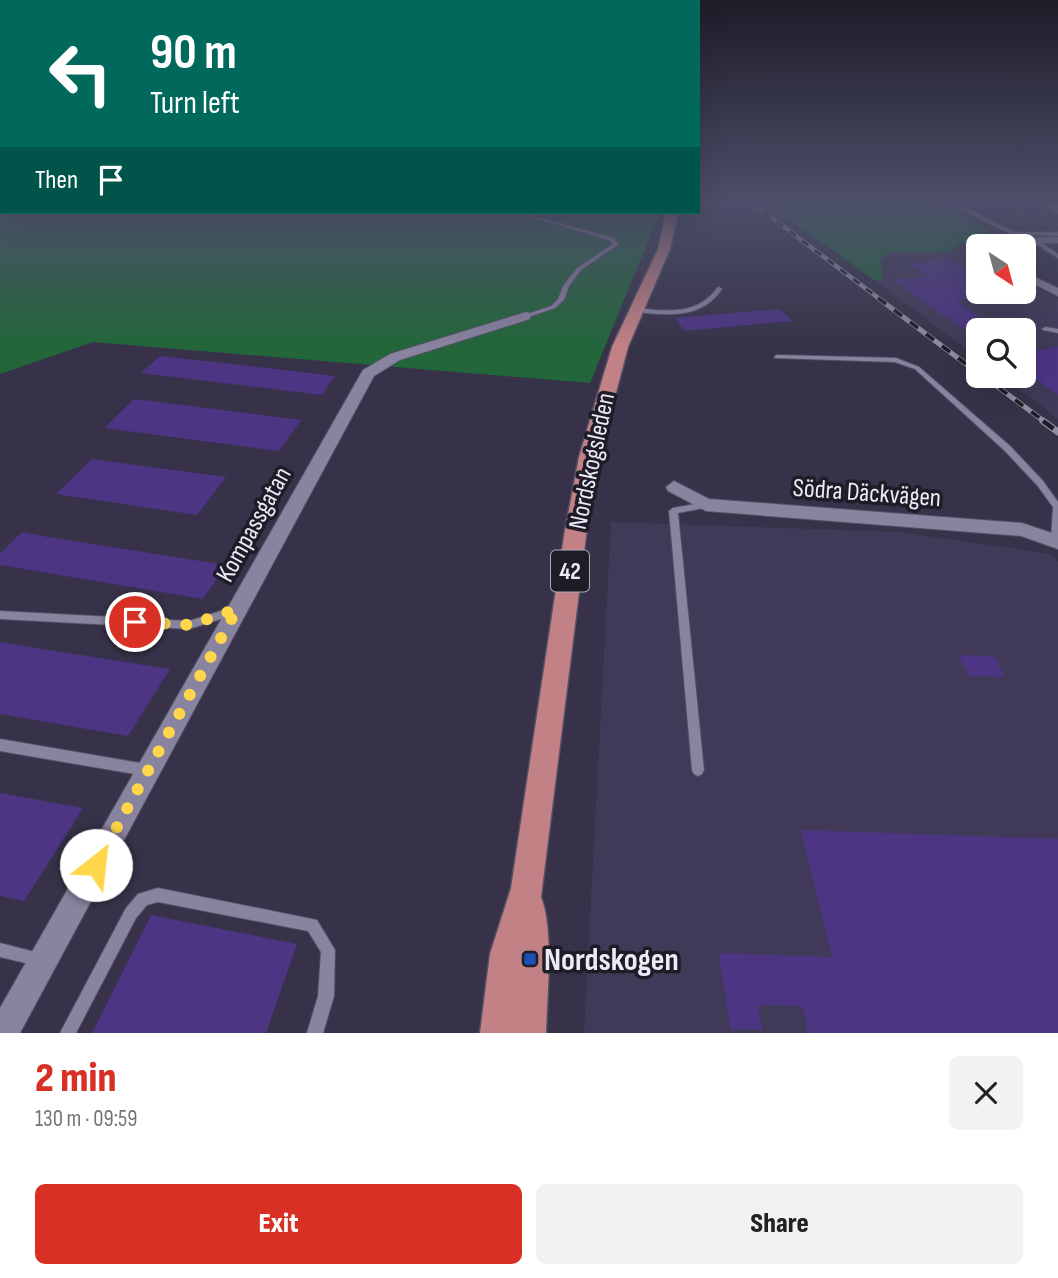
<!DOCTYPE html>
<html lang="en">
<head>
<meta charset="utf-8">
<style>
  body { margin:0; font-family:"Sofia Sans Condensed",sans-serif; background:#f2f2f2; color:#202124; height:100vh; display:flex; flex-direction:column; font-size:26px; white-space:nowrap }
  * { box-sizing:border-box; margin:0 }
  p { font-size:23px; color:#757577 }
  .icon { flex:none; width:38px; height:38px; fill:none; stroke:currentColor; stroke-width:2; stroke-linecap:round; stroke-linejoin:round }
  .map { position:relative; height:1033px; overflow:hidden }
  .drawer { display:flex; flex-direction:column; background:#fff; flex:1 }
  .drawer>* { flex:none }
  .banner { position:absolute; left:0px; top:0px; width:700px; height:214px; box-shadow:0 7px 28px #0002; background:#00695c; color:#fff; overflow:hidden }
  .needle { width:46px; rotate:144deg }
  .tools { position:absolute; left:966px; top:234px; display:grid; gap:14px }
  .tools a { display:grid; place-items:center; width:70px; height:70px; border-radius:10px; background:#fff; box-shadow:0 7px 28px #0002; font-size:35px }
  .pin { position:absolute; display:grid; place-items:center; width:60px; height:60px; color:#fff; margin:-30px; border:4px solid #fff; border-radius:50%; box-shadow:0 2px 7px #0007 }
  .me { position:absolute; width:77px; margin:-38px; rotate:29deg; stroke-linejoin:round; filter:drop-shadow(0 0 5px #0008) }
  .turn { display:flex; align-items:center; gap:24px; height:147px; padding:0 35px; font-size:32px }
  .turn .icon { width:91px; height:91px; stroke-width:2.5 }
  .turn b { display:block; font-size:49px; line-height:60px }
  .then { display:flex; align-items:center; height:66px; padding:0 35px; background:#0003; gap:14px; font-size:26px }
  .round { display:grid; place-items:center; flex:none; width:74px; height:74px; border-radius:10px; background:#f2f2f2 }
  .summary { display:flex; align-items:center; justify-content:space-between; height:119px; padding:0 35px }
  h1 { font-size:42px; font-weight:800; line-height:52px; color:#d93025 }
  .button { display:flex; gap:14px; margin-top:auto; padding:14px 35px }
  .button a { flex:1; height:80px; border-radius:10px; background:#d93025; color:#fff; font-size:28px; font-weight:800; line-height:80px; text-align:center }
  .button a+a { background:#f2f2f2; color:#202124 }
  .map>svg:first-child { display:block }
  .built { fill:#403a58 }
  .green { fill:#22663a }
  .building { fill:#4c3583 }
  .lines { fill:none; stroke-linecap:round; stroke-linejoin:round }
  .lane-casing { stroke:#545063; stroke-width:2 }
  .street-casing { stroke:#545063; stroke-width:2 }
  .secondary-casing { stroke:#545063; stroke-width:3 }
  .primary-casing { stroke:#545063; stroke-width:3 }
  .lane { fill:#88839e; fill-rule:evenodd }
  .street { fill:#88839e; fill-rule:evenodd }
  .secondary { fill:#a58291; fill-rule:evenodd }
  .primary { fill:#c28184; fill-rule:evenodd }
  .rail-far2-casing { stroke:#918da0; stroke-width:4.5 }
  .rail-far1-casing { stroke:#918da0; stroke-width:5 }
  .rail-casing { stroke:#918da0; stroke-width:7 }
  .rail-far2 { stroke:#1e1c26; stroke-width:2.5; stroke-dasharray:8; stroke-linecap:butt }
  .rail-far1 { stroke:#1e1c26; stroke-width:3.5; stroke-dasharray:10; stroke-linecap:butt }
  .rail { stroke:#1e1c26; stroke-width:4.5; stroke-dasharray:13; stroke-linecap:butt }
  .route { stroke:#ffd54a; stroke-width:12; stroke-dasharray:0 21.6 }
  .transit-dot { fill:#1a4fb4; stroke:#1e1c26; stroke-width:2.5 }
  .labels { text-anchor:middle; stroke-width:7; stroke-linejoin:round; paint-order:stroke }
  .shield { fill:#1e1c26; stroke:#aeacb9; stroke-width:2 }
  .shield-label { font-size:24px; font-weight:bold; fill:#ece9f8 }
  .street-label { font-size:26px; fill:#ece9f8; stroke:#1e1c26 }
  .near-poi-label { font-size:32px; font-weight:bold; fill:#ece9f8; stroke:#1e1c26; text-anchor:start }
</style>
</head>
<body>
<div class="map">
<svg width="1058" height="1033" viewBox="0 0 1058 1033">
  <rect width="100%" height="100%" fill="#373249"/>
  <g class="built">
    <polygon points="961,246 978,257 978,292 1024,292 1024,281 1058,299 1058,419 1002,376 1024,376 1024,331 978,331 978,358 876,281 883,279 880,260 889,252 946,252"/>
    <polygon points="611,522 899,532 1052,554 1058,562 1058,1033 584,1033"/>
  </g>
  <g class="green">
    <polygon points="0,202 2,212 660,212 590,383 93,342 0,374"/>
    <polygon points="764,202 938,202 991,230 946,252 889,252 880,260 883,279 876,281"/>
  </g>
  <g class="building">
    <polygon points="947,258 978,275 980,296 956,301 1002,331 978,331 978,339 893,280 928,276 908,264"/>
    <polygon points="780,309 792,321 684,331 675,318"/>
    <polygon points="1024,345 1033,351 1058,347 1058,395 1024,371"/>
    <polygon points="160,356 215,362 335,376 322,395 141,373"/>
    <polygon points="134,399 167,403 301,420 279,451 104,428"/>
    <polygon points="92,459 128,464 226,477 197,515 56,494"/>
    <polygon points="22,532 48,537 226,565 203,599 0,565 0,554"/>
    <polygon points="0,642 156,667 170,669 128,736 0,714"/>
    <polygon points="958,655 994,656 1005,677 969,676"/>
    <polygon points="0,793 83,808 24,901 0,896"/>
    <polygon points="801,830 1058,839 1058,1033 808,1033 802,1006 758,1005 762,1030 730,1029 719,953 832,957"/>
    <polygon points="151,915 297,944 266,1033 92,1033"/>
  </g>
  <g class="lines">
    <g class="lane-casing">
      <g id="lane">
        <polygon points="947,202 954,202 1014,232 1058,232 1058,236 1011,234"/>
        <polygon points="527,214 613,238 619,244 581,270 569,286 564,300 555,308 526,318 523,316 524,315 551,306 558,299 563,286 577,268 613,244 609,240 527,216"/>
        <polygon points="1033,240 1037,240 1058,254 1058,258 1033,242"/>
        <path d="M719,287L722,289C701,320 668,315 635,312L632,310L635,308C666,311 697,316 717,288Z"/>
        <polygon points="1045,327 1058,329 1058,333 1043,330 1042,329"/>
        <polygon points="777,355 896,358 919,367 1010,446 1043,481 1058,502 1058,544 1053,543 1051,541 1053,507 1037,485 1004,450 915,369 895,362 775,358 774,357"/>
        <polygon points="706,502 709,503 710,505 709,507 678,513 704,770 702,774 698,776 694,774 692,770 669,511 673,508"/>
        <polygon points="236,606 240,607 241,610 240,613 189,629 0,619 0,611 189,621"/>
        <polygon points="0,739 146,764 150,766 152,770 150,774 146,776 0,751"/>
        <polygon points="158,888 317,920 335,950 334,996 323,1033 307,1033 318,996 321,952 308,931 158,902 147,905 136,918 76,1033 60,1033 126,908 138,894"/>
        <polygon points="0,943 43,954 45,959 43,964 38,966 0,957"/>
      </g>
    </g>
    <g class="street-casing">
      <g id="street">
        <polygon points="1058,237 1058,243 990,244 978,247 978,250 974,247 980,240 990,238"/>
        <polygon points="1024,272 1058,288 1058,296 1024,279"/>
        <polygon points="526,312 530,313 530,319 400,360 374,376 20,1033 0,1033 0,1008 363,370 390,354"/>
        <polygon points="674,481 709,499 1022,523 1058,535 1058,549 1021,536 706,511 668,491 666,487"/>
      </g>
    </g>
    <g class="secondary-casing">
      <polygon id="secondary" points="1039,202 1058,205 1058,213"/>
    </g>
    <g class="primary-casing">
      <path id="primary" d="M666,212H678L670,249L628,347L599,457L586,536L541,897C554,929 547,997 546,1033H480L490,954L511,888L564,536L579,457L612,347L658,249Z"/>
    </g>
    <use href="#lane" class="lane"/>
    <use href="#street" class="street"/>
    <use href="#secondary" class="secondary"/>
    <use href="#primary" class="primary"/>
    <g class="rail-far2-casing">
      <polyline id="rail-far2" points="751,202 881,300"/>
    </g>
    <g class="rail-far1-casing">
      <g id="rail-far1">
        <polyline points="878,298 978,373"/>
        <polyline points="983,376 1045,422"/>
      </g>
    </g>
    <g class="rail-casing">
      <polyline id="rail" points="1043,421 1058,432"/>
    </g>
    <use href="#rail-far2" class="rail-far2"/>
    <use href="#rail-far1" class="rail-far1"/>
    <use href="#rail" class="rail"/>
  </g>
  <linearGradient id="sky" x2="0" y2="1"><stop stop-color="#1e1c28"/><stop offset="0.58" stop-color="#4d4f6a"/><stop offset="1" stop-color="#4d4f6a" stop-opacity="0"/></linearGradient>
  <rect width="1058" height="347" fill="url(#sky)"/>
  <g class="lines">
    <polyline class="route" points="96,865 237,609 190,625 135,622"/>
  </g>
  <rect class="transit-dot" x="523" y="952" width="14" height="14" rx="3.5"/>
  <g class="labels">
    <rect class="shield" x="551" y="550.5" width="38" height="41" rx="5"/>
    <g class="shield-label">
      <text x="570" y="579">42</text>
    </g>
    <g class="street-label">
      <text transform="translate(591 461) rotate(-78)" y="9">Nordskogsleden</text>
      <text transform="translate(867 492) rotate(4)" y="9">Södra Däckvägen</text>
      <text transform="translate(253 524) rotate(-61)" y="9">Kompassgatan</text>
    </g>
    <g class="near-poi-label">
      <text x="544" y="970">Nordskogen</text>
    </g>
  </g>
</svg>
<div class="tools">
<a><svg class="needle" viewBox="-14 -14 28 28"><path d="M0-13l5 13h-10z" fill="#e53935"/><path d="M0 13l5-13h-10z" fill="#757577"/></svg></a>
<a><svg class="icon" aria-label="search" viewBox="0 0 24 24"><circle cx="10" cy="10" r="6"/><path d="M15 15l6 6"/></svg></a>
</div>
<div class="pin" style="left:135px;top:622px;background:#d93025"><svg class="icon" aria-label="arrive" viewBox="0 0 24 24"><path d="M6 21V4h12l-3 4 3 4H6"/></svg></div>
<svg class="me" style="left:96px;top:865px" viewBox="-20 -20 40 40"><circle r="19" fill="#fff"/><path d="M0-13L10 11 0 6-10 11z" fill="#ffd54a"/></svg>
<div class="banner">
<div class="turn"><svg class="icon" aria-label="left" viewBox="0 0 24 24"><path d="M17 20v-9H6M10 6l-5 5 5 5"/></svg><div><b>90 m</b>Turn left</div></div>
<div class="then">Then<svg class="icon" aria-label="arrive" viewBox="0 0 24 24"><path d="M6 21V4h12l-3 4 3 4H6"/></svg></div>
</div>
</div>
<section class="drawer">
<div class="summary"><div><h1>2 min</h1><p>130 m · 09:59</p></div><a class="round"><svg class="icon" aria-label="close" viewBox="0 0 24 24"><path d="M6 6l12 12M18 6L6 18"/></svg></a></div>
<div class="button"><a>Exit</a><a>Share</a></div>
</section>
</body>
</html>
